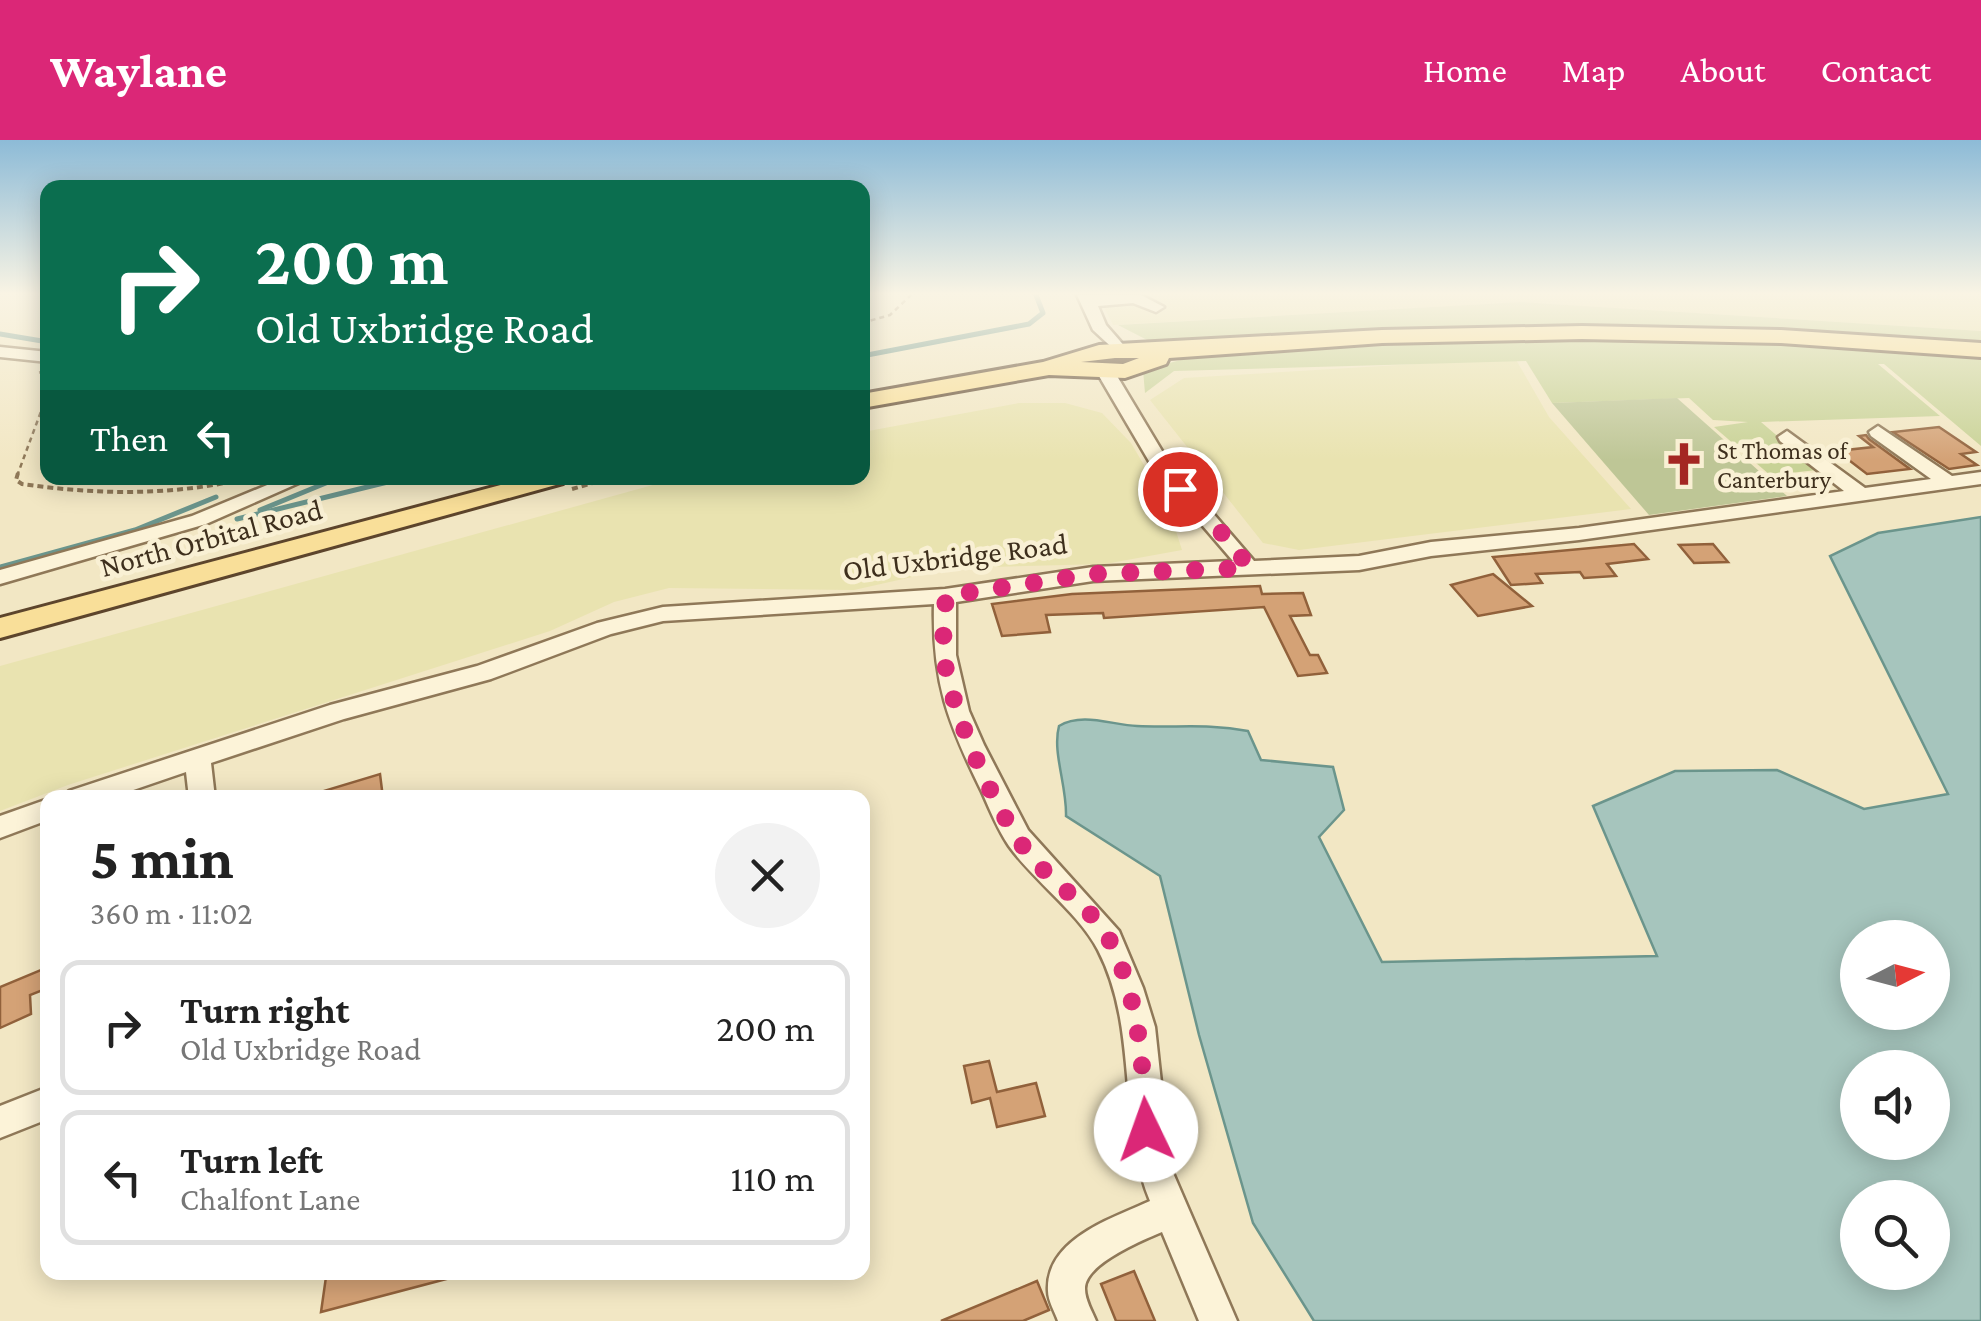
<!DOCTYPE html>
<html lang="en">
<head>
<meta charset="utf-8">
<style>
  body { margin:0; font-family:"Crimson Pro",serif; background:#f2f2f2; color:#222; height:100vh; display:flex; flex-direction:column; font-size:38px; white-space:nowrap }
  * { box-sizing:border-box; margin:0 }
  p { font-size:32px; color:#767676 }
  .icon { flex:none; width:55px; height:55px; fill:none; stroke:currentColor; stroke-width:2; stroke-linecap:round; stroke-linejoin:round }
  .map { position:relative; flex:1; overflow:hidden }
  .panel { position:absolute; left:40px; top:650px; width:830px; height:490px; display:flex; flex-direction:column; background:#fff; border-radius:20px; box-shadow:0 5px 25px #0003 }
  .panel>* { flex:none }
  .hud { position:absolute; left:40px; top:40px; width:830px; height:305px; border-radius:20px; box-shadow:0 5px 25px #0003; background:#0b6e4f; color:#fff; overflow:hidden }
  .needle { width:65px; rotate:84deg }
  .fabs { position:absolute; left:1840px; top:780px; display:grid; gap:20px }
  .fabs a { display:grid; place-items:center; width:110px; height:110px; border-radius:50%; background:#fff; box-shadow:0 5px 25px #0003; font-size:50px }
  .pin { position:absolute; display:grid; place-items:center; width:85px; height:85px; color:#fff; margin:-42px; border:5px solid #fff; border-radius:50%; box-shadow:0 2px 10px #0007 }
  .me { position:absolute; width:110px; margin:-55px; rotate:357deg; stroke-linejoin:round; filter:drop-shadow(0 0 8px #0008) }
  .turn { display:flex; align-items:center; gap:35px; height:210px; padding:0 50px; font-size:45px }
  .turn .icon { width:130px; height:130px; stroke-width:2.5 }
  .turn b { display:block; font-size:70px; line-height:85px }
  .then { display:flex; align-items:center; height:95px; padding:0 50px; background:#0003; gap:20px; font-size:38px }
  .round { display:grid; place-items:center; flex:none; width:105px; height:105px; border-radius:52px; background:#f2f2f2 }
  .head { display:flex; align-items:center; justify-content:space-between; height:170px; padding:0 50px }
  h1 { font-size:60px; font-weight:700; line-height:75px }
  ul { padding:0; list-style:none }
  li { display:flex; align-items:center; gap:30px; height:135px; margin:0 20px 15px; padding:0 30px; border:5px solid #e0e0e0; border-radius:20px }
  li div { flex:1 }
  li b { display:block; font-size:38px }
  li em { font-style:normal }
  header { display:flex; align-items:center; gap:60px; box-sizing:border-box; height:140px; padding:0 50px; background:#db2777; color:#fff }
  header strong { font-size:48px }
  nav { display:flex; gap:55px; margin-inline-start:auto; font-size:35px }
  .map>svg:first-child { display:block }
  .farmland { fill:#e9e3b0 }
  .green { fill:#c8d296 }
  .cemetery { fill:#bec696 }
  .water { fill:#a6c5bd; stroke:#6b958c; stroke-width:2.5; fill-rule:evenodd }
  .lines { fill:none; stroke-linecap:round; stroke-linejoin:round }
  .stream { stroke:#6b958c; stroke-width:5 }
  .building { fill:#d4a276; stroke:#91613b; stroke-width:2.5 }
  .minor-casing { stroke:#8f7858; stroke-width:5 }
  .major-casing { stroke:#5d452c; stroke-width:6 }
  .path-far1 { stroke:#8f7858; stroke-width:2.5; stroke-dasharray:5 4; stroke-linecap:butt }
  .path { stroke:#8f7858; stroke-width:4; stroke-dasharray:6 4; stroke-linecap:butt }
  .minor { fill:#fcf3d8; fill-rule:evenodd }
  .major { fill:#f9df99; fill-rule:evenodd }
  .route { stroke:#db2777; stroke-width:18; stroke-dasharray:0 32.4 }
  .labels { text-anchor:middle; stroke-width:9; stroke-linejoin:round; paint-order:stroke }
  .far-poi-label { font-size:25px; fill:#3e2f1d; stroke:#f9f0d4; text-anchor:start }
  .street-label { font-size:30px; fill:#3e2f1d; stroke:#f9f0d4 }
</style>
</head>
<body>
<header>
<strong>Waylane</strong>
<nav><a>Home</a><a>Map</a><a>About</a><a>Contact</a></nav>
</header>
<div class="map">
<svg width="1981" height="1181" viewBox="0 0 1981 1181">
  <rect width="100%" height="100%" fill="#f2e7c4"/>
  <g class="farmland">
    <polygon points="1098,155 1981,155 1981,191 1521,162 1113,185"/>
    <polygon points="1515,218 1549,277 1631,369 1299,410 1263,403 1150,260 1184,238"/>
    <polygon points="1019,263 1065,263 1102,273 1131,303 1168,366 1182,410 1105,424 952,428 854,450 669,448 614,462 550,491 68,645 0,671 0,526 678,338 862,338 863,292"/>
  </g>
  <g class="green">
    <polygon points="1521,162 1981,191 1981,206 1911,196 1626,184 1417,189 1153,203 1118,185"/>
    <polygon points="1764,200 1981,219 1981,306 1884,224 1878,224 1940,276 1761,282 1817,330 1770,335 1714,287 1748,282 1713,280 1689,258 1552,263 1526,221 1174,231 1145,253 1143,230 1192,217 1448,202"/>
  </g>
  <polygon class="cemetery" points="1677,258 1787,356 1649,375 1552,263"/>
  <path class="water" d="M1981,377V1181H1314L1253,1083L1199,895L1160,736L1066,676C1067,646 1052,612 1059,586C1082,572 1112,585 1137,586C1176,588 1207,583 1248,591L1261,620L1333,627L1344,670L1319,697L1382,822L1657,816L1593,666L1675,631L1777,630L1864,669L1948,654L1830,416L1878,393ZM1858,798H1932V872H1858ZM1858,928H1932V1002H1858ZM1858,1058H1932V1132H1858Z"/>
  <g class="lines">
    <g class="stream">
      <polyline points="0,194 48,202"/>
      <polyline points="862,216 1029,184 1043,173 1036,155"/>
      <polyline points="260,370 338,338"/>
      <polyline points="237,379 404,338"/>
      <polyline points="0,427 135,390 216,357"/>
    </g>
  </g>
  <g class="building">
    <polygon points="1939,287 1976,312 1961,314 1977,325 1949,329 1893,292"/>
    <polygon points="1866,295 1869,299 1910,329 1867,334 1837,311 1873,307 1859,296"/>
    <polygon points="1634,404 1648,419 1607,424 1616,436 1584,438 1580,432 1536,434 1542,443 1511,445 1493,417"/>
    <polygon points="1713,404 1728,422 1694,423 1679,405"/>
    <polygon points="1493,434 1532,466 1478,476 1451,445"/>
    <polygon points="1260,446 1262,454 1303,453 1311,475 1290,476 1310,515 1318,515 1327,533 1298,536 1264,467 1104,478 1103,473 1046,475 1050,492 1002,496 992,464 1072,454"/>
    <polygon points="380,634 383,658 318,658 317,653"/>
    <polygon points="48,827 48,848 30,855 31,874 0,888 0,847"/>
    <polygon points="989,921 997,952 1036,943 1045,976 997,987 990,958 972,963 964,926"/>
    <polygon points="1134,1131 1155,1181 1116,1181 1101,1144"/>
    <polygon points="341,1132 449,1132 450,1138 321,1172 326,1137"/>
    <polygon points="1037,1141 1049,1170 1023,1181 941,1181"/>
  </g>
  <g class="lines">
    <g class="minor-casing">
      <g id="minor">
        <polygon points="1077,155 1141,155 1164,167 1156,172 1133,163 1098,166 1106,185 1127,209 1119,214 1093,190"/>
        <polygon points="0,207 48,212 48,222 0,217"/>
        <path d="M1105,226L1114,231L1168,321L1254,421L1359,416L1431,402L1579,388L1844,351L1780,301L1778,297L1787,291L1865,348L1931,339L1871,296L1869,292L1878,286L1952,336L1981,332V344L1579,400L1431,416L1359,430L1093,441L956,462V515L969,571L984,605L1028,690L1119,791L1143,848L1155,887L1170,1026L1237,1181H1199L1162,1092C1143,1100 1084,1124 1085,1149C1085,1160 1092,1171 1096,1181H1058C1055,1172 1048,1161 1048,1151C1045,1099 1113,1078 1150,1061C1117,981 1139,889 1098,810C1079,773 1034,741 1009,706C998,690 990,670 982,652C948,583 932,542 934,464L663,481L611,494L491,539L344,579L211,623L215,658H189L186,632L110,658H65L69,651L330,565L477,526L597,483L663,467L945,449L1093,427L1233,421L1153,328L1096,231Z"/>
        <polygon points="284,338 310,338 206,384 0,444 0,430 192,376"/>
        <polygon points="48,659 48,680 0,698 0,676"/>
        <polygon points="48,947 48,979 0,998 0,966"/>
      </g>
    </g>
    <g class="major-casing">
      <g id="major">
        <path d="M1582,186L1781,190L1981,203V217L1781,203L1582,199L1382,203L1169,218L1166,224L1125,238L1049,235L862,268V254L1043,222L1099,205L1382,190ZM1115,218H1139L1123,224L1081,222Z"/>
        <polygon points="527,338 567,338 563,343 0,498 0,478"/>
      </g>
    </g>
    <g class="path-far1">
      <polyline points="862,183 890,175 911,155"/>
      <polyline points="17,336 46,258 40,231"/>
    </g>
    <g class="path">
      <path d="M18,333L16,340L22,344C98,355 173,356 248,338"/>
      <polyline points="572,349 610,338"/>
    </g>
    <use href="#minor" class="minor"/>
    <use href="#major" class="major"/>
  </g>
  <linearGradient id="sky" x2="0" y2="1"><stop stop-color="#8dbbd7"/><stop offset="0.48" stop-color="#f9f4e4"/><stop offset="1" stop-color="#f9f4e4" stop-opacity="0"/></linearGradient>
  <rect width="1981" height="320" fill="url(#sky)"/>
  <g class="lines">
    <path class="route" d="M1146,990C1143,926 1140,862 1111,803C1093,768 1058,747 1033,719C998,679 950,569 944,517C941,496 947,476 945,456L1093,434L1248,428L1236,408L1180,349"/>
  </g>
  <defs>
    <g id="church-bare" transform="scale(3.45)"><path d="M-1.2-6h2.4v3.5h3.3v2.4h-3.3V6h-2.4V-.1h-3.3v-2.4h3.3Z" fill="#a42722" stroke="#f9f0d4" stroke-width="2.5" paint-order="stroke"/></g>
  </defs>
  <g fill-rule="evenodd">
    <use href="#church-bare" x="1684" y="324"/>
  </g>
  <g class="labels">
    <g class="far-poi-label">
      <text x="1717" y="319">St Thomas of<tspan x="1717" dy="29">Canterbury</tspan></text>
    </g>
    <g class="street-label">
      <text transform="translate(211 398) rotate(-15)" y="10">North Orbital Road</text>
      <text transform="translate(955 417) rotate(-7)" y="10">Old Uxbridge Road</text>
    </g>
  </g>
</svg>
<div class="fabs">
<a><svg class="needle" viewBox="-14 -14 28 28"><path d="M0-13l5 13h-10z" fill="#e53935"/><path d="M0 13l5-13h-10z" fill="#767676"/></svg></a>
<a><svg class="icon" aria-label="sound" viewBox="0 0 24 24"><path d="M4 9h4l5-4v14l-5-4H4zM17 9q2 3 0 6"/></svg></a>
<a><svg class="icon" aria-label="search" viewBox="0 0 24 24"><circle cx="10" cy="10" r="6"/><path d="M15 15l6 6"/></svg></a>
</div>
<div class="pin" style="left:1180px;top:349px;background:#d93025"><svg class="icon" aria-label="arrive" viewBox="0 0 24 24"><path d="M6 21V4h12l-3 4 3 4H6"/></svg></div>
<svg class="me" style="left:1146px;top:990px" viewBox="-20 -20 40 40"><circle r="19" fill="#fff"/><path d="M0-13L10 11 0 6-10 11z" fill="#db2777"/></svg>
<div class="hud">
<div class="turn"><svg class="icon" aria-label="right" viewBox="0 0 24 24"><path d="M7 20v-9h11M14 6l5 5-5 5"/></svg><div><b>200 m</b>Old Uxbridge Road</div></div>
<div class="then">Then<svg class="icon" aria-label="left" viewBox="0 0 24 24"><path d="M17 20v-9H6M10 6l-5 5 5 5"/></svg></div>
</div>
<section class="panel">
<div class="head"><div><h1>5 min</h1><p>360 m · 11:02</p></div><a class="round"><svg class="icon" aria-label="close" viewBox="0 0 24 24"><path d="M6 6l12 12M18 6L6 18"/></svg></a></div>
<ul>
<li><svg class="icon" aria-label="right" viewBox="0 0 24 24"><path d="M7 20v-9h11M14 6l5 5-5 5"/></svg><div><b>Turn right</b><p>Old Uxbridge Road</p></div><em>200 m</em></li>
<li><svg class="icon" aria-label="left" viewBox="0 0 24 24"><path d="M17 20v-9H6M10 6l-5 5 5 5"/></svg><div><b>Turn left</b><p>Chalfont Lane</p></div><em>110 m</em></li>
</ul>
</section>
</div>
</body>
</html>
